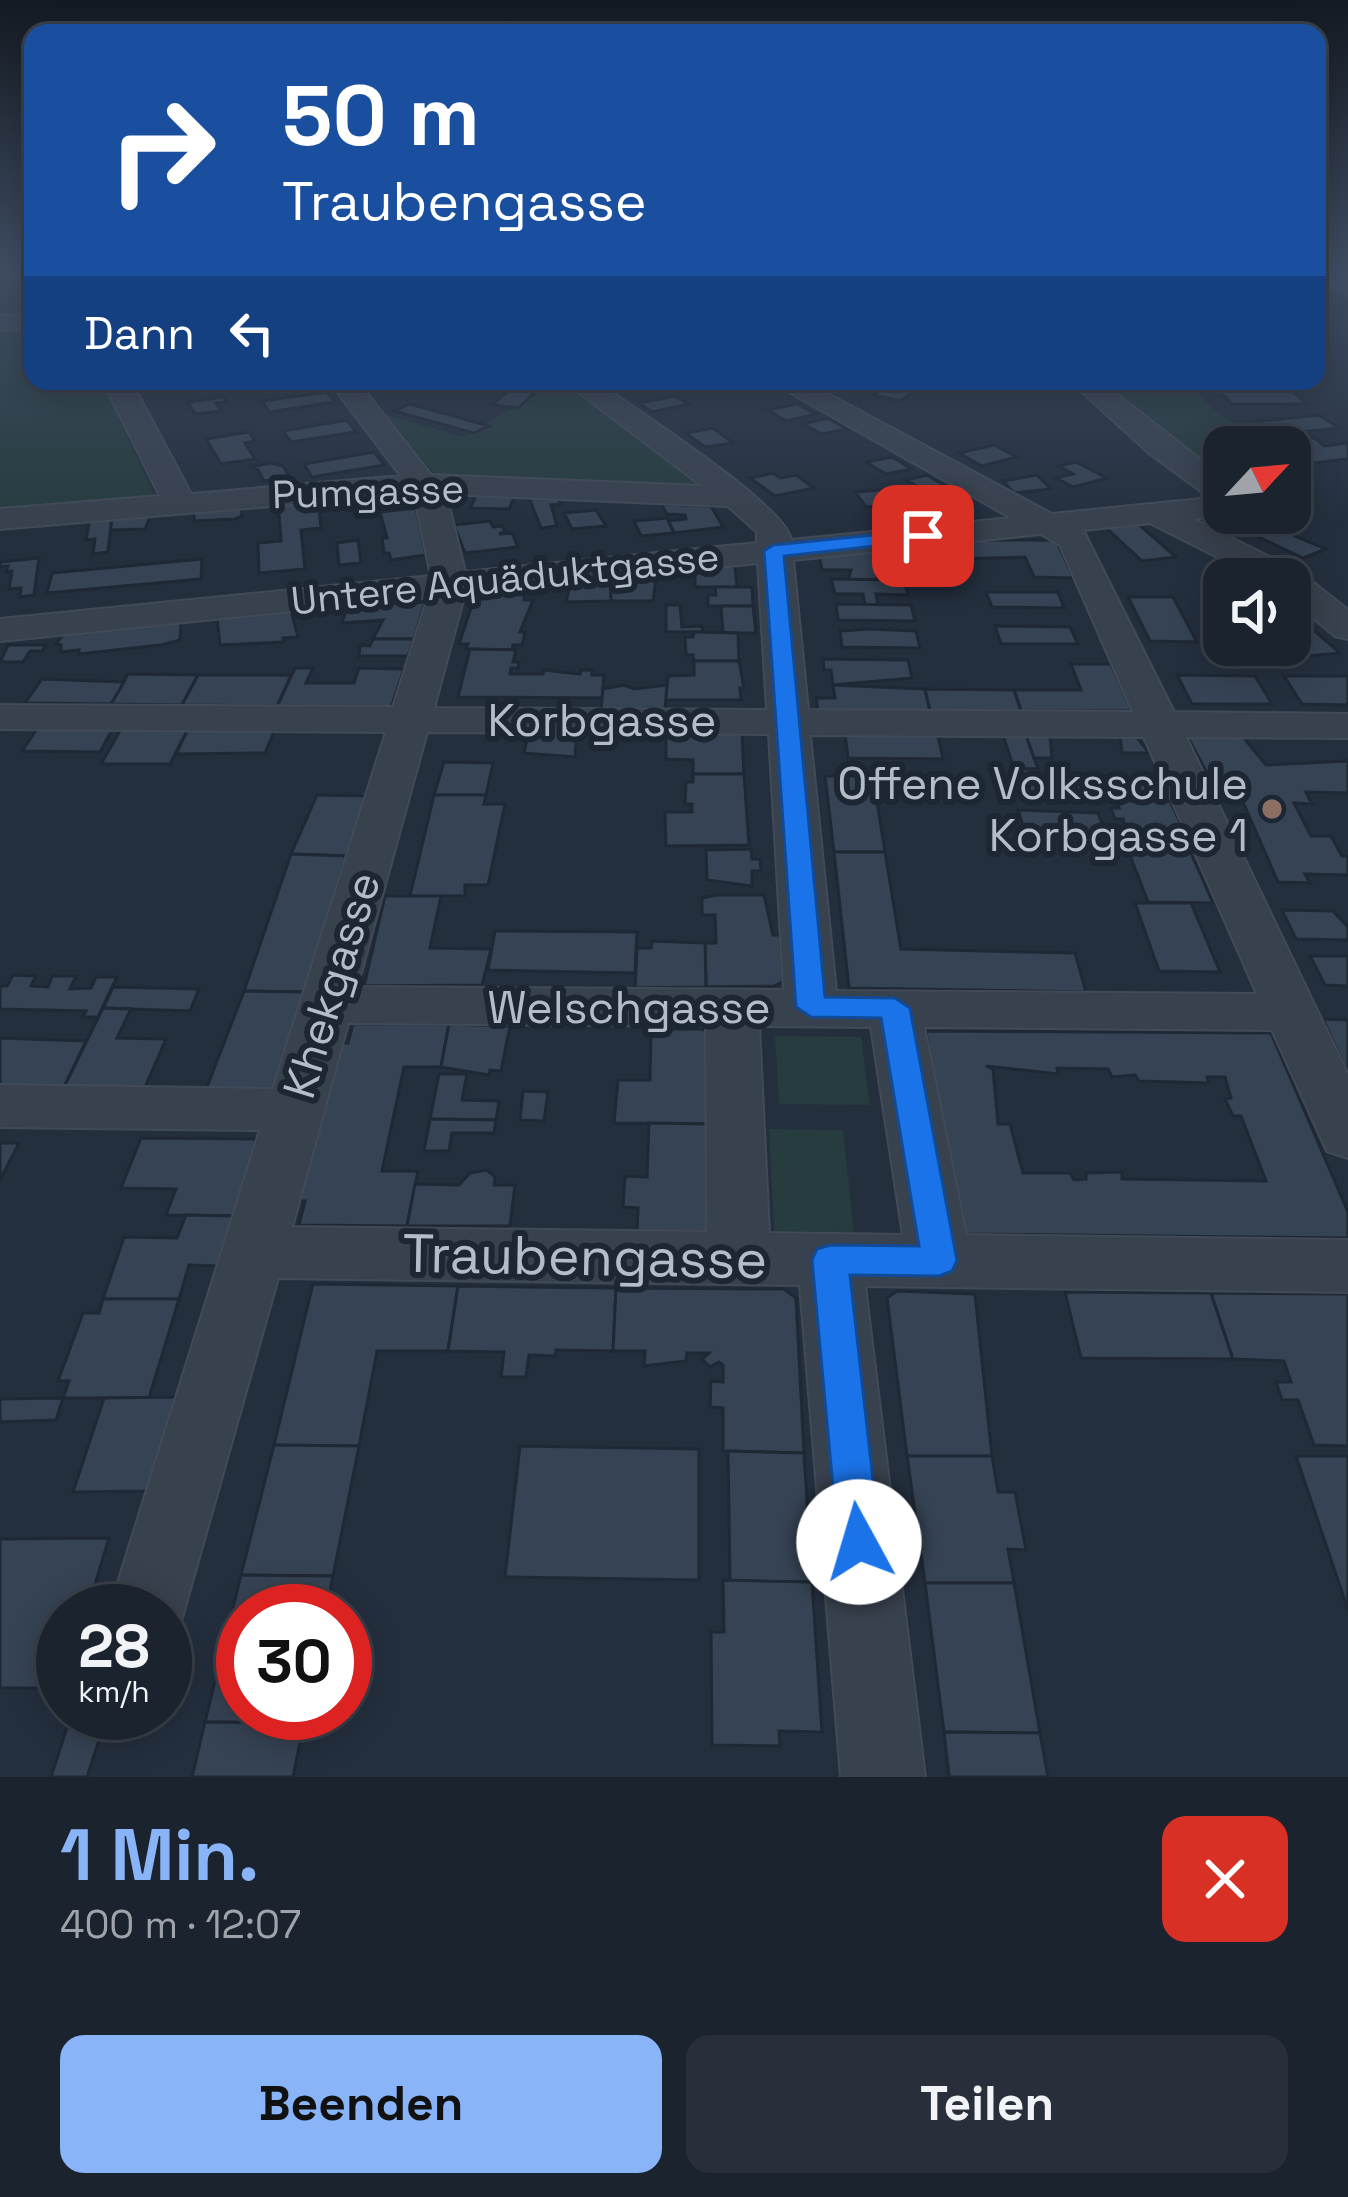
<!DOCTYPE html>
<html lang="de">
<head>
<meta charset="utf-8">
<style>
  body { margin:0; font-family:"Space Grotesk",sans-serif; background:#282f3a; color:#f1f3f6; height:100vh; display:flex; flex-direction:column; font-size:45px; white-space:nowrap }
  * { box-sizing:border-box; margin:0 }
  p { font-size:39px; color:#a0a4aa }
  .icon { flex:none; width:66px; height:66px; fill:none; stroke:currentColor; stroke-width:2; stroke-linecap:round; stroke-linejoin:round }
  .map { position:relative; height:1777px; overflow:hidden }
  .side { display:flex; flex-direction:column; background:#1b232e; flex:1 }
  .side>* { flex:none }
  .top-card { position:absolute; left:24px; top:24px; width:1302px; height:366px; border-radius:24px; box-shadow:0 6px 30px #0003,0 0 0 3px #39404a; background:#1a4fa0; color:#fff; overflow:hidden }
  .needle { width:78px; rotate:64deg }
  .tools { position:absolute; left:1203px; top:426px; display:grid; gap:24px }
  .tools a { display:grid; place-items:center; width:108px; height:108px; border-radius:24px; background:#1b232e; box-shadow:0 6px 30px #0003,0 0 0 3px #39404a; font-size:60px }
  .speed { position:absolute; left:36px; top:1584px; display:flex; gap:24px; font-size:60px; font-weight:700; text-align:center }
  .speed>* { display:grid; place-content:center; width:156px; height:156px; border-radius:50%; background:#1b232e; box-shadow:0 6px 30px #0003,0 0 0 3px #39404a; line-height:1 }
  .speed small { font-size:30px; font-weight:400 }
  .speed .limit { border:18px solid #d22; background:#fff; color:#111 }
  .pin { position:absolute; display:grid; place-items:center; width:102px; height:102px; color:#fff; margin:-51px; border-radius:24px; box-shadow:0 6px 18px #0006 }
  .me { position:absolute; width:132px; margin:-66px; rotate:354deg; stroke-linejoin:round; filter:drop-shadow(0 0 9px #0008) }
  .turn { display:flex; align-items:center; gap:42px; height:252px; padding:0 60px; font-size:54px }
  .turn .icon { width:156px; height:156px; stroke-width:2.5 }
  .turn b { display:block; font-size:84px; line-height:102px }
  .then { display:flex; align-items:center; height:114px; padding:0 60px; background:#0003; gap:24px; font-size:45px }
  .round { display:grid; place-items:center; flex:none; width:126px; height:126px; border-radius:24px; background:#282f3a }
  .head { display:flex; align-items:center; justify-content:space-between; height:204px; padding:0 60px }
  h1 { font-size:72px; font-weight:600; line-height:90px; color:#8ab4f8 }
  .button { display:flex; gap:24px; margin-top:auto; padding:24px 60px }
  .button a { flex:1; height:138px; border-radius:24px; background:#8ab4f8; color:#111; font-size:48px; font-weight:600; line-height:138px; text-align:center }
  .button a+a { background:#282f3a; color:#f1f3f6 }
  .map>svg:first-child { display:block }
  .green { fill:#263c3f }
  .building { fill:#364354; stroke:#1f2835; stroke-width:3; fill-rule:evenodd }
  .lines { fill:none; stroke-linecap:round; stroke-linejoin:round }
  .minor-casing { stroke:#414a57; stroke-width:4 }
  .major-casing { stroke:#414a57; stroke-width:4 }
  .minor { fill:#38414e; fill-rule:evenodd }
  .major { fill:#56606e; fill-rule:evenodd }
  .route { fill:#1a73e8; stroke:#114b97; stroke-width:3 }
  .education-dot { fill:#8d6e63; stroke:#1d2633; stroke-width:4.5 }
  .labels { text-anchor:middle; stroke-width:12; stroke-linejoin:round; paint-order:stroke }
  .far-street-label { font-size:39px; fill:#b4bcc9; stroke:#1d2633 }
  .street-label { font-size:45px; fill:#b4bcc9; stroke:#1d2633 }
  .poi-label { font-size:45px; fill:#b4bcc9; stroke:#1d2633; text-anchor:end }
  .near-street-label { font-size:54px; fill:#b4bcc9; stroke:#1d2633 }
</style>
</head>
<body>
<div class="map">
<svg width="1348" height="1777" viewBox="0 0 1348 1777">
  <rect width="100%" height="100%" fill="#242f3e"/>
  <g class="green">
    <polygon points="33,324 33,381 102,381 155,497 0,511 0,326"/>
    <polygon points="548,381 561,381 701,485 682,484 681,488 437,477 383,414 463,437 547,388"/>
    <polygon points="1110,381 1189,381 1209,406 1269,447 1224,447 1224,489 1117,401"/>
    <polygon points="775,1036 861,1037 870,1105 779,1104"/>
    <polygon points="769,1129 843,1130 854,1232 774,1231"/>
  </g>
  <g class="building">
    <polygon points="468,381 548,381 544,384 549,387 539,389 518,408 492,405 509,390 502,385"/>
    <polygon points="888,384 916,390 900,401 873,395"/>
    <polygon points="1213,385 1294,392 1306,404 1232,404"/>
    <polygon points="327,392 335,402 269,412 262,401"/>
    <polygon points="675,396 689,404 652,412 639,403"/>
    <polygon points="224,397 227,402 216,403 221,411 195,414 188,402"/>
    <polygon points="410,404 489,426 474,433 394,411"/>
    <polygon points="797,404 816,414 786,421 768,410"/>
    <polygon points="1319,415 1339,428 1302,432 1315,438 1278,442 1253,422"/>
    <polygon points="828,418 847,429 822,434 803,424"/>
    <polygon points="347,420 356,432 291,442 283,431"/>
    <polygon points="713,428 733,443 705,447 686,433"/>
    <polygon points="249,432 255,441 245,443 255,459 221,464 206,439"/>
    <polygon points="1315,438 1324,446 1348,443 1348,459 1313,463 1278,442"/>
    <polygon points="994,445 1017,457 982,466 959,453"/>
    <polygon points="374,452 384,465 312,477 304,464"/>
    <polygon points="892,457 912,469 886,474 866,462"/>
    <polygon points="1076,462 1107,478 1073,487 1056,478 1073,474 1059,466"/>
    <polygon points="271,463 283,466 290,477 264,481 258,470 250,467"/>
    <polygon points="773,473 780,478 796,475 814,488 775,496 750,478"/>
    <polygon points="927,475 952,490 932,495 906,480"/>
    <polygon points="1037,475 1051,489 1014,493 1003,481"/>
    <polygon points="891,489 903,504 866,507 855,492"/>
    <polygon points="477,494 515,495 509,509 470,508"/>
    <polygon points="318,497 321,528 301,530 305,569 259,573 258,543 281,541 278,501"/>
    <polygon points="529,498 558,498 561,504 551,505 557,526 541,528"/>
    <polygon points="241,503 242,516 235,519 194,521 194,508"/>
    <polygon points="661,504 711,506 723,527 674,533 668,521 686,519 685,515 667,514"/>
    <polygon points="416,508 426,555 391,560 389,553 384,553 382,538 387,538 380,512"/>
    <polygon points="596,510 606,526 572,529 564,513"/>
    <polygon points="152,512 145,529 110,530 112,516"/>
    <polygon points="112,516 108,552 93,554 95,539 86,540 90,518"/>
    <polygon points="667,518 674,533 641,536 634,521"/>
    <polygon points="1261,518 1284,527 1278,529 1326,549 1303,558 1237,527"/>
    <polygon points="490,521 493,527 502,526 505,531 499,534 512,533 518,547 465,553 454,525"/>
    <polygon points="1135,521 1176,557 1142,561 1102,524"/>
    <polygon points="358,540 361,563 339,565 337,543"/>
    <polygon points="962,540 1056,540 1074,578 1034,577 1025,557 918,560 914,543"/>
    <polygon points="864,551 890,553 895,570 876,570 877,580 848,580 851,570 822,570 819,554"/>
    <polygon points="39,558 34,595 20,597 21,588 9,589 12,571 6,572 8,566 0,567 0,562"/>
    <polygon points="202,559 201,579 47,593 52,573"/>
    <polygon points="721,566 735,566 737,587 695,587 695,575 688,575 688,568"/>
    <polygon points="1246,568 1259,579 1224,579 1224,586 1208,571"/>
    <polygon points="641,579 656,579 653,601 611,601 610,582"/>
    <polygon points="831,579 904,580 908,595 876,594 878,605 865,605 863,594 835,594"/>
    <polygon points="571,581 610,582 611,601 566,602"/>
    <polygon points="715,587 752,587 753,606 708,606 708,595 716,595"/>
    <polygon points="986,592 1058,592 1064,608 992,607"/>
    <polygon points="485,593 525,593 524,600 533,600 520,632 525,632 522,645 513,645 512,650 466,649 468,644 459,644 474,599 483,599"/>
    <polygon points="1128,597 1173,597 1197,642 1150,641"/>
    <polygon points="425,602 414,639 373,639 383,620 342,623 348,605"/>
    <polygon points="836,604 911,605 915,621 838,620"/>
    <polygon points="666,605 680,605 682,627 702,626 703,632 666,632"/>
    <polygon points="721,606 753,606 756,633 723,633"/>
    <polygon points="291,610 298,637 283,638 283,642 220,645 217,618"/>
    <polygon points="1290,613 1294,613 1340,653 1296,657 1282,645 1290,645"/>
    <polygon points="181,621 180,640 161,645 79,654 79,650 61,652 61,645 56,644 64,633"/>
    <polygon points="995,626 1070,627 1078,644 1001,644"/>
    <polygon points="870,629 916,631 920,648 842,647 840,631"/>
    <polygon points="694,632 738,633 739,661 694,661 693,655 686,655 685,637 693,637"/>
    <polygon points="373,639 414,639 408,656 359,656 360,645 370,646"/>
    <polygon points="8,645 46,645 42,651 30,651 23,662 0,662"/>
    <polygon points="470,649 516,650 513,662 519,662 518,668 511,668 510,674 543,674 544,670 580,674 581,670 592,670 592,675 604,675 602,698 458,697"/>
    <polygon points="823,659 908,660 912,678 833,685 831,670 824,670"/>
    <polygon points="694,661 739,661 744,688 740,688 741,700 665,700 668,676 694,675"/>
    <polygon points="1071,664 1111,664 1132,711 1021,711 1014,690 1081,690"/>
    <polygon points="295,668 313,668 306,683 354,683 359,668 404,669 391,708 277,706"/>
    <polygon points="128,674 198,675 182,705 111,704"/>
    <polygon points="198,675 291,675 277,706 182,705"/>
    <polygon points="1177,675 1255,676 1272,704 1192,704"/>
    <polygon points="1284,676 1348,676 1348,705 1302,704"/>
    <polygon points="42,679 124,682 111,704 25,703"/>
    <polygon points="624,685 634,689 667,685 665,709 601,709 603,689"/>
    <polygon points="833,685 925,689 930,711 818,710 816,698 835,698"/>
    <polygon points="925,689 1014,690 1021,711 930,711"/>
    <polygon points="37,729 112,730 100,752 22,751"/>
    <polygon points="121,729 188,729 170,764 101,764"/>
    <polygon points="188,729 275,729 265,753 176,754"/>
    <polygon points="529,730 577,731 575,757 524,753"/>
    <polygon points="666,732 742,733 744,774 693,774 693,760 666,759"/>
    <polygon points="845,734 938,736 943,759 848,758"/>
    <polygon points="1003,735 1026,735 1038,769 1014,769"/>
    <polygon points="1026,735 1050,736 1052,758 1034,758"/>
    <polygon points="1120,736 1136,736 1149,753 1122,753"/>
    <polygon points="1187,736 1243,737 1266,765 1348,761 1348,793 1306,792 1312,804 1294,803 1311,836 1331,836 1342,856 1348,856 1348,875 1305,874 1310,883 1278,882 1243,802 1223,802"/>
    <polygon points="444,762 493,763 486,795 434,795"/>
    <polygon points="1014,769 1038,769 1048,801 1023,801"/>
    <polygon points="693,774 744,774 749,845 666,846 665,812 692,812 692,804 685,804 686,782 693,782"/>
    <polygon points="825,776 873,776 885,852 834,852"/>
    <polygon points="1114,780 1154,786 1161,801 1102,801 1096,785 1116,785"/>
    <polygon points="1043,785 1096,785 1102,801 1048,801"/>
    <polygon points="317,795 367,796 346,856 291,854"/>
    <polygon points="434,795 486,795 484,804 505,804 488,885 465,885 465,896 410,896"/>
    <polygon points="1116,801 1170,801 1194,851 1129,851 1119,826 1125,826 1123,819 1115,819 1111,808 1119,808"/>
    <polygon points="1018,810 1098,813 1108,839 1027,839"/>
    <polygon points="751,849 752,859 760,859 761,871 752,871 752,886 707,880 706,850"/>
    <polygon points="1128,850 1190,851 1213,903 1148,902"/>
    <polygon points="834,852 885,852 901,949 1075,953 1086,992 849,988"/>
    <polygon points="291,854 346,856 305,992 244,991"/>
    <polygon points="717,895 764,895 773,935 780,935 784,981 774,986 706,987 705,943 716,943 715,915 702,915 702,898"/>
    <polygon points="385,896 441,896 430,948 491,949 482,985 364,986"/>
    <polygon points="1135,903 1191,903 1220,972 1159,971"/>
    <polygon points="1282,910 1333,911 1348,927 1348,940 1296,939"/>
    <polygon points="495,931 637,932 635,973 488,970"/>
    <polygon points="652,941 705,943 706,987 635,988 637,948 651,948"/>
    <polygon points="1310,956 1348,956 1348,986 1325,985"/>
    <polygon points="13,975 36,976 31,986 48,987 52,976 76,976 70,989 91,988 96,977 117,977 98,1017 83,1017 86,1011 0,1009 0,986 7,986"/>
    <polygon points="113,987 199,989 190,1011 103,1008"/>
    <polygon points="244,991 305,992 271,1094 205,1092"/>
    <polygon points="103,1008 131,1009 117,1038 166,1039 143,1092 62,1091"/>
    <polygon points="1323,1019 1348,1020 1348,1074 1341,1059"/>
    <polygon points="353,1024 449,1024 441,1067 404,1067 382,1171 418,1171 407,1226 299,1225 305,1201 295,1201 337,1043 348,1043"/>
    <polygon points="449,1024 510,1026 501,1071 490,1070 489,1075 441,1067"/>
    <polygon points="651,1029 702,1029 710,1033 709,1124 614,1123 618,1080 650,1080"/>
    <path d="M926,1031L1271,1033L1348,1212V1238L958,1234ZM986,1066L1058,1074L1057,1068L1108,1069L1112,1077L1135,1075L1139,1081L1209,1083L1207,1077H1225L1231,1098L1225,1099L1233,1116H1241L1266,1181L1122,1179V1172L1086,1173V1179L1074,1180L1070,1173H1023L1010,1124H998L993,1069Z"/>
    <polygon points="0,1038 86,1041 62,1091 0,1088"/>
    <polygon points="439,1074 467,1074 462,1100 499,1101 496,1120 430,1119"/>
    <polygon points="523,1091 548,1092 544,1121 520,1120"/>
    <polygon points="430,1119 496,1120 494,1133 452,1133 449,1151 424,1151"/>
    <polygon points="649,1123 709,1124 709,1233 637,1232 638,1208 623,1207 625,1176 647,1177"/>
    <polygon points="141,1138 257,1139 233,1216 166,1215 176,1189 121,1188"/>
    <polygon points="0,1143 19,1143 0,1180"/>
    <polygon points="487,1170 495,1177 494,1185 515,1185 510,1226 407,1226 415,1184 459,1185 470,1173"/>
    <polygon points="186,1215 233,1216 217,1266 189,1265 179,1299 103,1299 124,1237 177,1238"/>
    <polygon points="313,1284 458,1286 448,1351 377,1351 359,1446 274,1445"/>
    <polygon points="458,1286 616,1288 613,1351 556,1350 555,1356 529,1355 526,1377 501,1377 504,1352 448,1351"/>
    <polygon points="616,1288 784,1289 796,1298 804,1453 723,1451 723,1408 710,1407 711,1381 723,1382 723,1365 719,1362 710,1367 702,1359 709,1353 687,1353 686,1361 644,1366 645,1351 613,1351"/>
    <polygon points="897,1291 975,1294 992,1456 907,1456 887,1298"/>
    <polygon points="1065,1292 1211,1293 1233,1359 1081,1358"/>
    <polygon points="1211,1293 1348,1294 1348,1446 1314,1445 1298,1400 1282,1400 1276,1382 1291,1382 1284,1361 1233,1359"/>
    <polygon points="103,1299 179,1299 149,1398 63,1398 69,1381 58,1381 83,1313 99,1313"/>
    <polygon points="177,1397 151,1491 73,1492 104,1398"/>
    <polygon points="63,1398 56,1420 0,1422 0,1399"/>
    <polygon points="274,1445 359,1446 333,1576 241,1575"/>
    <polygon points="520,1446 699,1449 699,1580 505,1577"/>
    <polygon points="728,1451 804,1453 812,1582 730,1581"/>
    <polygon points="907,1456 992,1456 998,1492 1015,1492 1026,1550 1008,1549 1014,1583 925,1583"/>
    <polygon points="1296,1456 1348,1456 1348,1610"/>
    <polygon points="109,1538 87,1611 63,1611 63,1688 0,1688 0,1539"/>
    <polygon points="241,1575 333,1576 326,1611 243,1611 243,1713 306,1713 304,1723 205,1722"/>
    <polygon points="723,1580 812,1582 822,1732 779,1731 780,1746 712,1745 711,1632 724,1632"/>
    <polygon points="925,1583 1014,1583 1040,1733 944,1732"/>
    <polygon points="71,1715 107,1716 87,1777 51,1777"/>
    <polygon points="205,1722 304,1723 293,1777 192,1777"/>
    <polygon points="944,1732 1040,1733 1048,1777 949,1777"/>
  </g>
  <g class="lines">
    <g class="minor-casing">
      <g id="minor">
        <polygon points="33,314 33,328 0,330 0,316"/>
        <path d="M103,381H131L191,494L401,476L329,381H357L431,475L702,486L564,381H596C630,406 787,506 791,540L1011,518L770,381H804L1052,514L1210,498L1149,453L1070,381H1100L1224,478V513H1235L1193,519L1300,572L1348,610V639L1335,636L1290,599V579H1261L1150,523L1083,530L1174,712L1348,714V738L1186,737L1348,1075V1158L1327,1151L1272,1030L924,1027L966,1235L1348,1240V1292L865,1286L925,1777H841L800,1285L278,1278L176,1639L165,1643V1611H109L260,1130L0,1127V1085L273,1089L386,732L0,729V705L393,707L428,597L0,641V619L431,576L414,494L0,529V509L160,496ZM446,494L728,506L757,532V543L465,572ZM1041,534L1060,545L1133,712L808,710L793,560ZM758,563L767,710L434,708L465,593ZM427,732L769,734L784,990L357,987ZM810,735L1144,737L1257,994L836,991ZM348,1023L706,1026L707,1232L292,1227ZM759,1026L871,1027L903,1235L769,1233Z"/>
      </g>
    </g>
    <g class="major-casing">
      <polygon id="major" points="1317,275 1348,276 1348,295 1317,283"/>
    </g>
    <use href="#minor" class="minor"/>
    <use href="#major" class="major"/>
  </g>
  <linearGradient id="sky" x2="0" y2="1"><stop stop-color="#141a22"/><stop offset="0.52" stop-color="#3f4d63"/><stop offset="1" stop-color="#3f4d63" stop-opacity="0"/></linearGradient>
  <rect width="1348" height="524" fill="url(#sky)"/>
  <polygon class="route" points="923,530 933,536 930,540 784,556 825,997 895,998 910,1008 957,1261 952,1271 939,1276 850,1275 880,1542 874,1556 859,1562 844,1556 838,1542 812,1260 817,1249 830,1245 919,1246 881,1018 811,1017 796,1007 764,551 773,545"/>
  <circle class="education-dot" cx="1272" cy="809" r="12"/>
  <g class="labels">
    <g class="far-street-label">
      <text transform="translate(368 491) rotate(-2)" y="14">Pumgasse</text>
      <text transform="translate(505 578) rotate(-6)" y="14">Untere Aquäduktgasse</text>
    </g>
    <g class="street-label">
      <text x="602" y="736">Korbgasse</text>
      <text transform="translate(331 985) rotate(-73)" y="16">Khekgasse</text>
      <text x="629" y="1023">Welschgasse</text>
    </g>
    <g class="poi-label">
      <text x="1248" y="799">Offene Volksschule<tspan x="1248" dy="52">Korbgasse 1</tspan></text>
    </g>
    <g class="near-street-label">
      <text transform="translate(585 1256) rotate(1)" y="19">Traubengasse</text>
    </g>
  </g>
</svg>
<div class="tools">
<a><svg class="needle" viewBox="-14 -14 28 28"><path d="M0-13l5 13h-10z" fill="#e53935"/><path d="M0 13l5-13h-10z" fill="#a0a4aa"/></svg></a>
<a><svg class="icon" aria-label="sound" viewBox="0 0 24 24"><path d="M4 9h4l5-4v14l-5-4H4zM17 9q2 3 0 6"/></svg></a>
</div>
<div class="speed"><div>28<small>km/h</small></div><div class="limit">30</div></div>
<div class="pin" style="left:923px;top:536px;background:#d93025"><svg class="icon" aria-label="arrive" viewBox="0 0 24 24"><path d="M6 21V4h12l-3 4 3 4H6"/></svg></div>
<svg class="me" style="left:859px;top:1542px" viewBox="-20 -20 40 40"><circle r="19" fill="#fff"/><path d="M0-13L10 11 0 6-10 11z" fill="#1a73e8"/></svg>
<div class="top-card">
<div class="turn"><svg class="icon" aria-label="right" viewBox="0 0 24 24"><path d="M7 20v-9h11M14 6l5 5-5 5"/></svg><div><b>50 m</b>Traubengasse</div></div>
<div class="then">Dann<svg class="icon" aria-label="left" viewBox="0 0 24 24"><path d="M17 20v-9H6M10 6l-5 5 5 5"/></svg></div>
</div>
</div>
<section class="side">
<div class="head"><div><h1>1 Min.</h1><p>400 m · 12:07</p></div><a class="round" style="background:#d93025;color:#fff"><svg class="icon" aria-label="close" viewBox="0 0 24 24"><path d="M6 6l12 12M18 6L6 18"/></svg></a></div>
<div class="button"><a>Beenden</a><a>Teilen</a></div>
</section>
</body>
</html>
